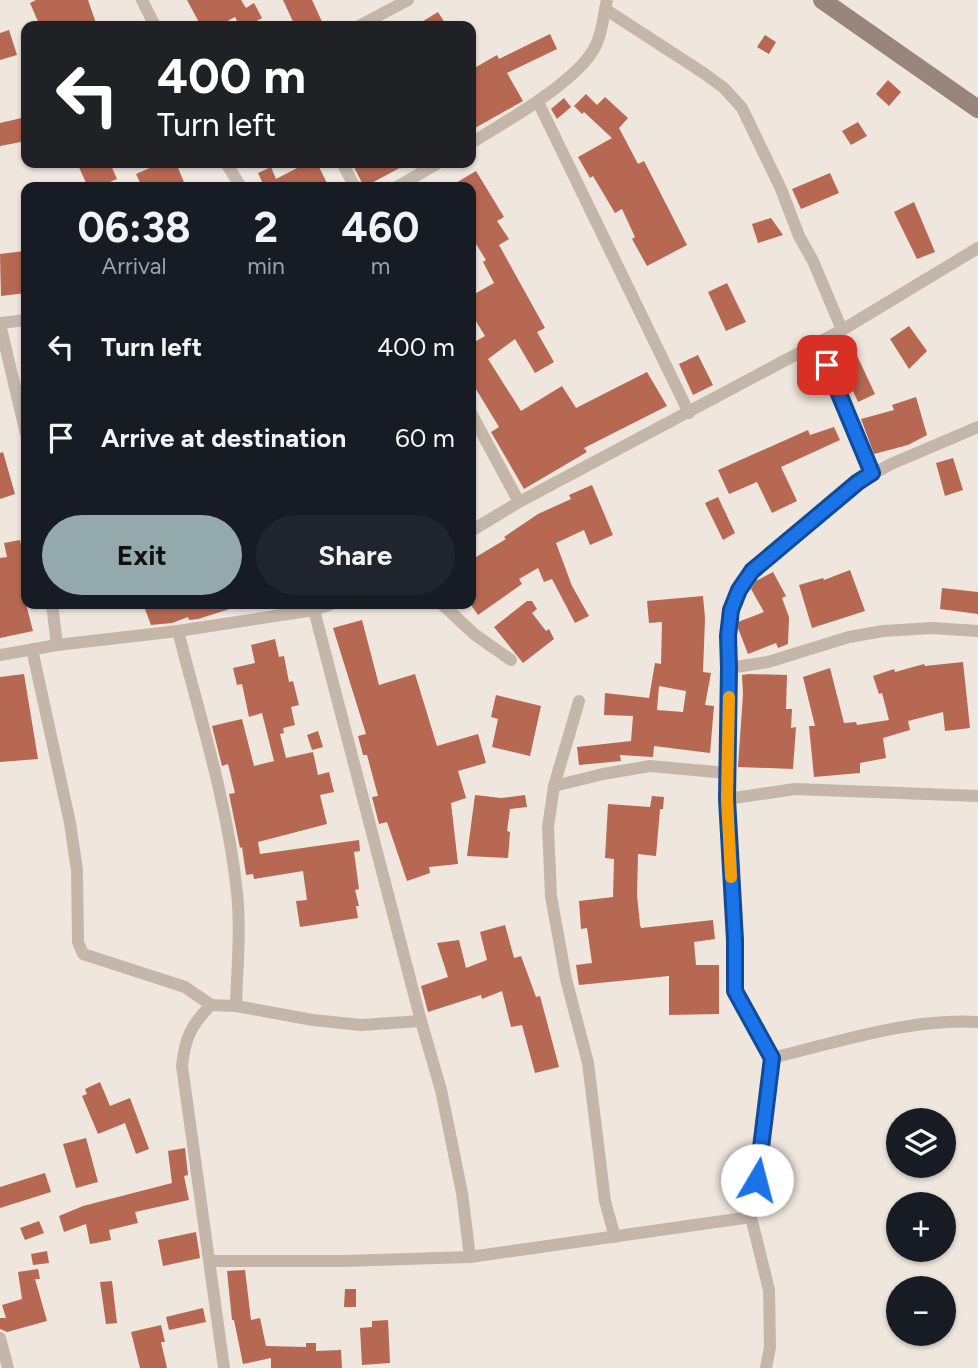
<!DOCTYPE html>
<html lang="en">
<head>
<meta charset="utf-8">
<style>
  body { margin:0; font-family:Figtree,sans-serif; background:#20242c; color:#f1f3f6; height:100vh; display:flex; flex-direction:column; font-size:26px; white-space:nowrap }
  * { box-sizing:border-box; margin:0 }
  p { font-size:23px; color:#9ea1a6 }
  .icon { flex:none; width:38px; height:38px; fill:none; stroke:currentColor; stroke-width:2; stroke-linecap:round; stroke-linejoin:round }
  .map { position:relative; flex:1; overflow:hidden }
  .details { position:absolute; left:21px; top:182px; width:455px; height:427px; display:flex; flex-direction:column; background:#171b24; border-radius:14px; box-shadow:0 2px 5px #0004 }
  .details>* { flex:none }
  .top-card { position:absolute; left:21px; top:21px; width:455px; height:147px; border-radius:14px; box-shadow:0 2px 5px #0004; background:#202124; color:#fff; overflow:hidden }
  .buttons { position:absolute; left:886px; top:1108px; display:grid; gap:14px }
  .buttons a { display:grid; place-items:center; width:70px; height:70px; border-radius:50%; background:#171b24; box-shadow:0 2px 5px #0004; font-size:35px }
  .pin { position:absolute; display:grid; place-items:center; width:60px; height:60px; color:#fff; margin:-30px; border-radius:14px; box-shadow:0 4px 10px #0006 }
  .me { position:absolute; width:77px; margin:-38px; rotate:8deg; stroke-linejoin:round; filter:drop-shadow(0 0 5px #0008) }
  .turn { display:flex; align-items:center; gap:24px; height:147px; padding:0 21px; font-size:32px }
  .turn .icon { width:91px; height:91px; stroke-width:2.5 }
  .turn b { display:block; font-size:49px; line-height:60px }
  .eta { display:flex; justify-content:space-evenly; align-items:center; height:119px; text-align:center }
  .eta b { font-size:42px; font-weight:700; line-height:49px }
  .button { display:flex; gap:14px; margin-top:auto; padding:14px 21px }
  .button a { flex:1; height:80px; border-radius:42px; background:#94a9ab; color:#111; font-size:28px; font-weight:700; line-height:80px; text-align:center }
  .button a+a { background:#20242c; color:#f1f3f6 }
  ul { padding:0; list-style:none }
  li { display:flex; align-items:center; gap:21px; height:91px; padding:0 21px }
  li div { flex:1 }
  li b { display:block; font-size:26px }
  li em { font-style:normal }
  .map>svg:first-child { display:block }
  .building { fill:#b76853; fill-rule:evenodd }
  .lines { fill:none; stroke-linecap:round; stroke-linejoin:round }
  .street { stroke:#c5b6aa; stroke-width:12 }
  .secondary { stroke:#99857c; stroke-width:18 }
  .route-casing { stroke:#114b97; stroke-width:18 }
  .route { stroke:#1a73e8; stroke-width:12 }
  .slow { stroke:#f59e0b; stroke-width:12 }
</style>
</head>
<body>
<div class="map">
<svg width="978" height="1368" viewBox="0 0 978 1368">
  <rect width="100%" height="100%" fill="#efe6dd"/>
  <g class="building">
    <polygon points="36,0 88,0 97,26 40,26 30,3"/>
    <polygon points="187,0 241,0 246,8 254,3 262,18 248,26 240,26 235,17 218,26 201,26"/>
    <polygon points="283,0 312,0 324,26 295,26"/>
    <polygon points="438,12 447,26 415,26"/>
    <polygon points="9,30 17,55 0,60 0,33"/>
    <polygon points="550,34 557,49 507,73 523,101 475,128 471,120 471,70 497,55 499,59"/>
    <polygon points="765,35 776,42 769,54 757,47"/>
    <polygon points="888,80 901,92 889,106 876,94"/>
    <polygon points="586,94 597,105 605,97 628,118 619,128 638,164 644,161 687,245 647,266 632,239 635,237 622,209 615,213 593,176 590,178 578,157 612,138 584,112 582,114 574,106"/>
    <polygon points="564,98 571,107 557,119 551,109"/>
    <polygon points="26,117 26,141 0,146 0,123"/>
    <polygon points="858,122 867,136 851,145 842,131"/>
    <polygon points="77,163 110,163 117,179 98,187 88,187"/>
    <polygon points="161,163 176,163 186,187 142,187 136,174"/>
    <polygon points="302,163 317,163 329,187 258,187 263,184 258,173 271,167 276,179 303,165"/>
    <polygon points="352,163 409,163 364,187"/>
    <polygon points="476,171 504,217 497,221 509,239 499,245 545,328 537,332 554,362 535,373 515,339 488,359 521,411 562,386 576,408 647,372 667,406 584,448 587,452 524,489 491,432 499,427 471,381 471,344 485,336 474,318 471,320 471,296 494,283 483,262 486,260 471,236 471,187 449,187"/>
    <polygon points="830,173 839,193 801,209 792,189"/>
    <polygon points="914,202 935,252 917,259 894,212"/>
    <polygon points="771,218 783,235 758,243 752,224"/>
    <polygon points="24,251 26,293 1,296 0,254"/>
    <polygon points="727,283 746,322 726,331 708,292"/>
    <polygon points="909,326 927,351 909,369 890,339"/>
    <polygon points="852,345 875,394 858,402 836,354"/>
    <polygon points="698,355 713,385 693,395 679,364"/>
    <polygon points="916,397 927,435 908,445 874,454 861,419 894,410 892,405"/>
    <polygon points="834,427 840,440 781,467 797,501 772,513 757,482 729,494 718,470 808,430 810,435"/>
    <polygon points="3,452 15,494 0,499 0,453"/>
    <polygon points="953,458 963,490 945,496 936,463"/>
    <polygon points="592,485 613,535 590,545 584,530 556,543 572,586 589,616 575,623 552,579 544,582 538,568 519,579 522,584 478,615 471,605 471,560 506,539 504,537 538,514 571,499 569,495"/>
    <polygon points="718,497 735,533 723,540 705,503"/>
    <polygon points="20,540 26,566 26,568 23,569 26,604 33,631 0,638 0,558 7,557 4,543"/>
    <polygon points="850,570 865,611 812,628 799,585 823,578 824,580"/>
    <polygon points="773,572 786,596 782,598 789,617 788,644 778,648 776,643 748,654 738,628 738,622 764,612 751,589 756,581"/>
    <polygon points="942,588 978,592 978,614 940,609"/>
    <path d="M703,596L705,618L703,672L711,673L705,705L714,706L710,753L654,746L653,757L620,755L621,761L579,765L577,747L631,741L633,716L604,715L605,693L649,698L655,663L661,664L662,622L649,623L647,601ZM659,686L686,691L683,712L657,710Z"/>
    <polygon points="527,601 532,601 537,609 532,613 546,631 549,629 554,639 523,663 494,627"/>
    <polygon points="143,604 239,604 239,606 198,619 189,620 188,617 172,623 151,625"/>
    <polygon points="362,620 379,685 415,674 437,746 478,734 486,763 458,771 466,798 451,803 458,864 429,867 430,873 407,881 387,822 379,824 372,797 378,796 367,755 363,755 358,736 366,734 333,628"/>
    <polygon points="275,639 279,657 284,656 289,682 293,681 299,705 291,707 295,725 283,728 284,733 280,734 286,758 313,752 318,775 329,772 334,792 320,795 327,824 258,842 260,854 359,840 360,851 354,852 359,889 355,890 359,906 356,906 358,918 300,927 296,901 307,900 303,871 254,879 253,874 246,875 242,847 240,848 229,794 235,793 228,764 222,766 212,726 242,719 254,766 274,761 262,713 249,717 242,684 237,685 233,668 255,663 251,645"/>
    <polygon points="963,662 970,728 945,731 943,712 908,721 910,730 883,738 886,758 860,763 860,773 814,777 809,726 815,726 803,677 830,668 844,723 856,722 857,725 889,720 882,693 879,694 873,676 894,669 895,672 924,664 925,666"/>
    <polygon points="24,674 38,759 0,762 0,677"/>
    <polygon points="749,674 787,675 786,709 792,709 791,728 796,727 793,769 738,767 743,694 742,675"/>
    <polygon points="496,695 541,706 530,756 492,747 498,719 491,717"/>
    <polygon points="318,731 323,747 312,750 307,735"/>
    <polygon points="475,795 501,798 525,795 527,807 510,809 507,831 510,832 508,858 467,856"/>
    <polygon points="652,796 664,797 663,809 660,809 656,856 638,854 637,895 640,925 641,928 713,920 715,939 694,942 696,965 719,965 719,1014 669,1015 669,976 579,985 576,965 592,963 587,928 581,929 579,901 613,897 614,859 605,858 608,804 650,807"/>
    <polygon points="505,925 514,958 521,956 536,997 540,996 559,1067 535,1073 522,1025 511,1027 502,991 482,999 481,995 428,1012 421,986 448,977 437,943 459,940 466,968 487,960 480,932"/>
    <polygon points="100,1082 110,1106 130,1098 149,1149 136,1154 125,1123 98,1134 82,1096 87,1094 85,1089"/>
    <polygon points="86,1138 98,1182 76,1188 63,1144"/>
    <polygon points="185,1148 188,1175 184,1176 189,1200 135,1212 138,1223 109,1230 111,1240 90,1244 86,1224 64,1232 59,1216 83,1206 172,1183 168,1151"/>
    <polygon points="45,1173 51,1192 0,1208 0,1187"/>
    <polygon points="39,1221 44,1233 25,1240 20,1228"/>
    <polygon points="196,1232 200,1258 163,1266 158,1240"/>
    <polygon points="47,1251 49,1263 33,1265 31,1254"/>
    <polygon points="38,1269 40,1279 35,1279 47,1321 7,1332 0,1329 0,1318 6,1318 2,1305 22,1299 18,1272"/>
    <polygon points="245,1270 251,1320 260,1318 266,1346 306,1347 306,1343 316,1343 316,1351 341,1350 342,1368 271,1368 271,1358 243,1364 234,1320 232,1320 227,1271"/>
    <polygon points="112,1281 117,1323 106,1324 100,1282"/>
    <polygon points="345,1289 356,1289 356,1307 344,1307"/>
    <polygon points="203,1308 206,1322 169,1330 166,1317"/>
    <polygon points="388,1320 390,1363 362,1365 360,1328 372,1327 372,1321"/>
    <polygon points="161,1325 165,1342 161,1342 167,1368 140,1368 131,1332"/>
  </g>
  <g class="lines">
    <g class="street">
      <polyline points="142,0 155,26"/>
      <polyline points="605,9 702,72 724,88 742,108 781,189 799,236 813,261 842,330"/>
      <polyline points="359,26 408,0"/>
      <polyline points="538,102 689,413"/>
      <path d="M471,143C505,122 577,82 595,47C603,32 603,16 607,0"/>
      <polyline points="226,163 241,187"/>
      <polyline points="342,163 355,187"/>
      <polyline points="397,187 438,163"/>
      <polyline points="0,323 26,320"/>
      <polyline points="0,324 26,434"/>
      <polyline points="818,343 872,473"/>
      <polyline points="471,413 519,502"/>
      <polyline points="471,531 519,502 842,330 978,248"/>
      <polyline points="52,604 57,645"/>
      <polyline points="442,604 474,634 511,660"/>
      <polyline points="314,610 421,1021 441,1090 462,1193 470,1257"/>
      <path d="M178,631C200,717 228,805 237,893C241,931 237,969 236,1006"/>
      <polyline points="32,649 70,823 77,870 78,942 83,954 185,987 211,1005 236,1006 313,1020 361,1025 421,1021"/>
      <polyline points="0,655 57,645 178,631 314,610 331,604"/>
      <polyline points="729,668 768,662 849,637 883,631 932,628 978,631"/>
      <polyline points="579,701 554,786 548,827 551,896 566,979 588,1063 605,1201 615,1237"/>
      <polyline points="554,786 603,774 650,766 727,773"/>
      <polyline points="727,799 795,789 978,796"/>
      <path d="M211,1005C191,1025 185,1038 182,1066L224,1368"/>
      <path d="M772,1058C834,1043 914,1017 978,1022"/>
      <polyline points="211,1261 343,1261 470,1257 751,1217"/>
      <polyline points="0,1338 8,1368"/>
      <polyline points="766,1368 770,1347 769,1290 751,1217 772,1058 735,991 735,940 727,799 729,668 728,636 731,610 739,590 753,571 858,482 891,464 978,427"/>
    </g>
    <polyline class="secondary" points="822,0 978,109"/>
  </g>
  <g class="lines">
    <g class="route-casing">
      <polyline id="route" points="757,1180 772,1058 735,991 735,940 727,799 729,668 728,636 731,610 739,590 752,571 858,482 872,473 827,365"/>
    </g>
    <use href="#route" class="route"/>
    <polyline class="slow" points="729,697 727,799 731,877"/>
  </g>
</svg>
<div class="buttons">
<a><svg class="icon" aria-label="layers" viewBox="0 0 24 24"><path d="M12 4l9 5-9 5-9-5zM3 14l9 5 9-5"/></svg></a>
<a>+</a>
<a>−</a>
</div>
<div class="pin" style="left:827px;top:365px;background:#d93025"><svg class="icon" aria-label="arrive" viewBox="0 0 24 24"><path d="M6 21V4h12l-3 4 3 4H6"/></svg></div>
<svg class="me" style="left:757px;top:1180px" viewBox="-20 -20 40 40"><circle r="19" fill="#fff"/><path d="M0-13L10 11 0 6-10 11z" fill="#1a73e8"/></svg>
<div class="top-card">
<div class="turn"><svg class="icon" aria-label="left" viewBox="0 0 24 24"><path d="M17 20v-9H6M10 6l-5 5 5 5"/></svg><div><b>400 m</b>Turn left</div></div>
</div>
<section class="details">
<div class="eta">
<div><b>06:38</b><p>Arrival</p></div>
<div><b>2</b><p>min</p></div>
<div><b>460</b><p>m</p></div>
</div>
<ul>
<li><svg class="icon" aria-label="left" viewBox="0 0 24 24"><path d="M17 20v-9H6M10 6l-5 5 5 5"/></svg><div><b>Turn left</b></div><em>400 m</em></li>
<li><svg class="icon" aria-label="arrive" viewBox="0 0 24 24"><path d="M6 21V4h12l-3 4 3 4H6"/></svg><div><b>Arrive at destination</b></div><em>60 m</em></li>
</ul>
<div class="button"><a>Exit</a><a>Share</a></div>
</section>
</div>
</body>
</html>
